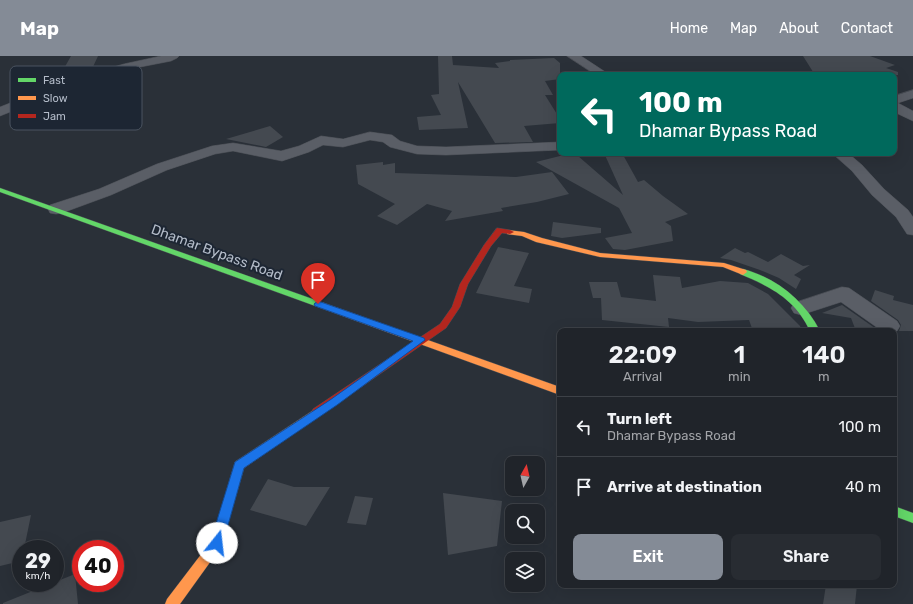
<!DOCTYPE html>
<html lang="en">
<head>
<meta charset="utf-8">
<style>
  body { margin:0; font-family:Rubik,sans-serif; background:#282c32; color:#f1f3f6; height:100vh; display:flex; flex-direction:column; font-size:15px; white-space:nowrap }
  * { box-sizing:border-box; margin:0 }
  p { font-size:13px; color:#a2a4a8 }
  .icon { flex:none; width:22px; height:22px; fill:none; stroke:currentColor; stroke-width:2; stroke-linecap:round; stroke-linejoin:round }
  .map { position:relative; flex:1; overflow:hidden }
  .panel { position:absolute; left:557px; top:272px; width:340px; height:260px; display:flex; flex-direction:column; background:#20242a; border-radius:8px; box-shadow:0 4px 16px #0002,0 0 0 1px #3d4147 }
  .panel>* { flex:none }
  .guide { position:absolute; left:557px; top:16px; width:340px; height:84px; border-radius:8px; box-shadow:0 4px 16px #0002,0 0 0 1px #3d4147; background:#00695c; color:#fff; overflow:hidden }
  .needle { width:26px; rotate:8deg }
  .buttons { position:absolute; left:505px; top:400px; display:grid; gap:8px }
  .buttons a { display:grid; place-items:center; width:40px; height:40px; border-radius:8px; background:#20242a; box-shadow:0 4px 16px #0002,0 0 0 1px #3d4147; font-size:20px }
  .speed { position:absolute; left:12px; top:484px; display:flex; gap:8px; font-size:20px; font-weight:700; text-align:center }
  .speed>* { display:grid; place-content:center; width:52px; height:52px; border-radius:50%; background:#20242a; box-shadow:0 4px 16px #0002,0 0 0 1px #3d4147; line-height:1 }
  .speed small { font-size:10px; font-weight:400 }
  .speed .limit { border:6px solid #d22; background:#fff; color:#111 }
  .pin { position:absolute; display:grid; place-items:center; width:34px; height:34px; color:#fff; margin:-41px -17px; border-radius:50% 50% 50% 0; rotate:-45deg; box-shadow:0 0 4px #0007 }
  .pin .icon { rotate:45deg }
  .me { position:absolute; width:44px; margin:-22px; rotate:16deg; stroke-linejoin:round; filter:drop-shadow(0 0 3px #0008) }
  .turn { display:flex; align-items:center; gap:14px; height:84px; padding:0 16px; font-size:18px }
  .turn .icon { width:52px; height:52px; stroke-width:2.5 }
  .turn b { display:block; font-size:28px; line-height:34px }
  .eta { display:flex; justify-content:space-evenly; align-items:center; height:68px; text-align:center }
  .eta b { font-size:24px; font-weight:600; line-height:28px }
  .primary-button { display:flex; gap:8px; margin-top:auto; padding:8px 16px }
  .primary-button a { flex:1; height:46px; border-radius:8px; background:#848b96; color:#fff; font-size:16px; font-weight:600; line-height:46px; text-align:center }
  .primary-button a+a { background:#282c32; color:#f1f3f6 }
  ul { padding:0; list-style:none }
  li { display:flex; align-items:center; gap:12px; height:60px; padding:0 16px; border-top:1px solid #3d4147 }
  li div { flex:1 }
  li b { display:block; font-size:15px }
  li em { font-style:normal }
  header { display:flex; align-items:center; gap:24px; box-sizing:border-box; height:56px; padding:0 20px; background:#848b96; color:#fff }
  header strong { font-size:19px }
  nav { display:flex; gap:22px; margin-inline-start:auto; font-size:14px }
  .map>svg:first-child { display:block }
  .building { fill:#444950 }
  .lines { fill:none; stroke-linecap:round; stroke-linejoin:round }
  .street-casing { stroke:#484c53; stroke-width:1 }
  .fast-casing { stroke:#484c53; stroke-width:1 }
  .slow-casing { stroke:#484c53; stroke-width:1 }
  .jam-casing { stroke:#484c53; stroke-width:1 }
  .street { fill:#5a5e66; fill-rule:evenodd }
  .fast { fill:#63d668; fill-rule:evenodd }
  .slow { fill:#ff974d; fill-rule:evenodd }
  .jam { fill:#b3261e; fill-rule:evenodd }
  .route { fill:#1a73e8; stroke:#114b97 }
  .labels { text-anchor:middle; stroke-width:4; stroke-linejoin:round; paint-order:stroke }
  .street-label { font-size:14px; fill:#b4bcc9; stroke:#1d2633 }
  .key { fill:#1d2633; stroke:#4a5360; stroke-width:1 }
  .key-label { font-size:11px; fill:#b4bcc9 }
</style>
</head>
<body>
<header>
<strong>Map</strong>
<nav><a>Home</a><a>Map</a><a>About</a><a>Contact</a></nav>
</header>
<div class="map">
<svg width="913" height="548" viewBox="0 0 913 548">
  <rect width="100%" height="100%" fill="#2a3038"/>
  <g class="building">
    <polygon points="71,0 98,0 91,15 62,16"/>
    <polygon points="438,0 452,0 453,9 499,12 495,7 510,5 510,4 554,2 560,7 560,23 545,25 553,39 545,39 560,63 560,67 524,70 533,86 495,87 458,26 468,72 419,74 417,61 441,59 431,39 439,38"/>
    <polygon points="803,0 870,0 895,9 886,12 898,16 898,19 815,19"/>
    <polygon points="270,70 283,81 266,91 226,83"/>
    <polygon points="604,97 622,97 638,126 644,124 663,140 688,158 665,166 671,170 673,185 625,194 613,193 605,182 632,177 619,152 536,106 564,99 566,101 578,100 623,139"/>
    <polygon points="383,106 383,109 395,107 395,117 516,121 552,116 569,138 537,146 501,152 503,155 445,165 452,155 427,148 397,169 377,160 395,148 358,128 356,109"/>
    <polygon points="553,166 601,172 601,177 562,182 551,180"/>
    <polygon points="498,191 529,197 514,230 532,233 529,247 476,237"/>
    <polygon points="735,192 745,197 748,196 768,206 781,198 803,210 810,209 794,219 801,223 796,233 779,222 760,214 731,204 720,202"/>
    <polygon points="653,219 680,221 682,232 720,225 748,227 768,238 800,270 802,275 753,275 749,264 698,266 668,262 669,271 602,264 601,242 593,242 589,226 617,226 621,241 656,245"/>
    <polygon points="875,234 894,240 893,244 913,249 913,275 899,275 901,269 898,264 871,245"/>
    <polygon points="842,249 879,275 856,275 851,262 822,257"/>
    <polygon points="268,423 294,431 330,431 306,470 250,454"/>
    <polygon points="443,437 502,445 497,490 448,499"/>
    <polygon points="355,440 373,442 366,469 347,467"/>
    <polygon points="31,459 24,493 21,493 21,505 0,510 0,466"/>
    <polygon points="75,518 78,548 3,548 3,547"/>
    <polygon points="826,529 857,529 855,548 823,548"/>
  </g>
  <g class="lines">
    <g class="street-casing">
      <g id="street">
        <polygon points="161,0 179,0 177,2 171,5 130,13 80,28 0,60 0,51 71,23 124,8"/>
        <polygon points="567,0 581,0 610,19 596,19"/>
        <polygon points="913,34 913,42 898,47 913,55 913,65 894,56 894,40"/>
        <polygon points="370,76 392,79 400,85 417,90 446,91 560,86 560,94 446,99 417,98 390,91 383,86 370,84 343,91 323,89 309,96 282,105 233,95 215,98 167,114 111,139 62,157 56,158 50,157 48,153 50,149 99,133 157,108 212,90 233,87 281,95 299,90 321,80 343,83"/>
        <polygon points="832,97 848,97 862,109 884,133 908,154 913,161 913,179 907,178 896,161 872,139 852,115"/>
        <polygon points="842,231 849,232 897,265 900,270 897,275 882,275 841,246 801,259 794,257 791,252 794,247"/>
      </g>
    </g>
    <g class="fast-casing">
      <g id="fast">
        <polygon points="0,132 324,247 325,249 321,252 318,251 0,136"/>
        <path d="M743,213C776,222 804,244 820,275H810C795,243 771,231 740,218L739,216Z"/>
        <polygon points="894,450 913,457 913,467 894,460"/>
      </g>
    </g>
    <g class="slow-casing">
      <g id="slow">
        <polygon points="507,174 524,176 542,182 600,197 724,207 746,214 747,216 743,219 723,211 600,201 536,186 522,180 507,178"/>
        <polygon points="321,246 560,331 560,339 318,251 317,249 318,247"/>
        <polygon points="317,352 321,353 322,356 321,359 244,412 221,491 180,548 165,548 167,543 212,484 235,406"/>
      </g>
    </g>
    <g class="jam-casing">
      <polygon id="jam" points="497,172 510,174 514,176 510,178 502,177 491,190 468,228 460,251 446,272 321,359 317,360 313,359 312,356 313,353 440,268 452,251 460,228 484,189"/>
    </g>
    <use href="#street" class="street"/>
    <use href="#fast" class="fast"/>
    <use href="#slow" class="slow"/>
    <use href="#jam" class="jam"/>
  </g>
  <polygon class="route" points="318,245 424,282 425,284 337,349 244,412 223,487 221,491 217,493 212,491 210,487 235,406 330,344 413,285 315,250 314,248"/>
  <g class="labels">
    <g class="street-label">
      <text transform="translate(217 196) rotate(20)" y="5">Dhamar Bypass Road</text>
    </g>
  </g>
  <rect x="10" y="10" width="132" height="64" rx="6" class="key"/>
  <rect x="18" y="22" width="18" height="4" fill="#63d668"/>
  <rect x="18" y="40" width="18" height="4" fill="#ff974d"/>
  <rect x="18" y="58" width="18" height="4" fill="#b3261e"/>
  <g class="key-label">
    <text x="43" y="28">Fast</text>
    <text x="43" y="46">Slow</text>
    <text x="43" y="64">Jam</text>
  </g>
</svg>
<div class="buttons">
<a><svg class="needle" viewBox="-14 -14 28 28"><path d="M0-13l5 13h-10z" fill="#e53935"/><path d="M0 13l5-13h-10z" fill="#a2a4a8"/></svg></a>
<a><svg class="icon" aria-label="search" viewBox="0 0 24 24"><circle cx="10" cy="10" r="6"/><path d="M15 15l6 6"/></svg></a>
<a><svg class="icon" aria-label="layers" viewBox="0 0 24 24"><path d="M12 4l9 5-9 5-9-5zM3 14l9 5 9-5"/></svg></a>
</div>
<div class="speed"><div>29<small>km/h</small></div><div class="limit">40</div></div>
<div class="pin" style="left:318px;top:248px;background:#d93025"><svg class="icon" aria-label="arrive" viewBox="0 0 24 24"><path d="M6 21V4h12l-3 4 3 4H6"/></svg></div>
<svg class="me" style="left:217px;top:487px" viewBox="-20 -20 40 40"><circle r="19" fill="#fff"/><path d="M0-13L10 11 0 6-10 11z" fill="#1a73e8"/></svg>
<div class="guide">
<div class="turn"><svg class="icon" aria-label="left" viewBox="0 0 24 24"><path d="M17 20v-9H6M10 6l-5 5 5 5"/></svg><div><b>100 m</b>Dhamar Bypass Road</div></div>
</div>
<section class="panel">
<div class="eta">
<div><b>22:09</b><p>Arrival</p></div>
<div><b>1</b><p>min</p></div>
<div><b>140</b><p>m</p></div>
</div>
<ul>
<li><svg class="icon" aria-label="left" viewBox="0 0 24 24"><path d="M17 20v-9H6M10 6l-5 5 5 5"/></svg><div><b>Turn left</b><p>Dhamar Bypass Road</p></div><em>100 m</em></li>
<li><svg class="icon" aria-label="arrive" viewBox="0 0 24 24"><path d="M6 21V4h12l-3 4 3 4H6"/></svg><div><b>Arrive at destination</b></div><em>40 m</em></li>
</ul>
<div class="primary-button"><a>Exit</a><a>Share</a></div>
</section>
</div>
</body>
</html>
